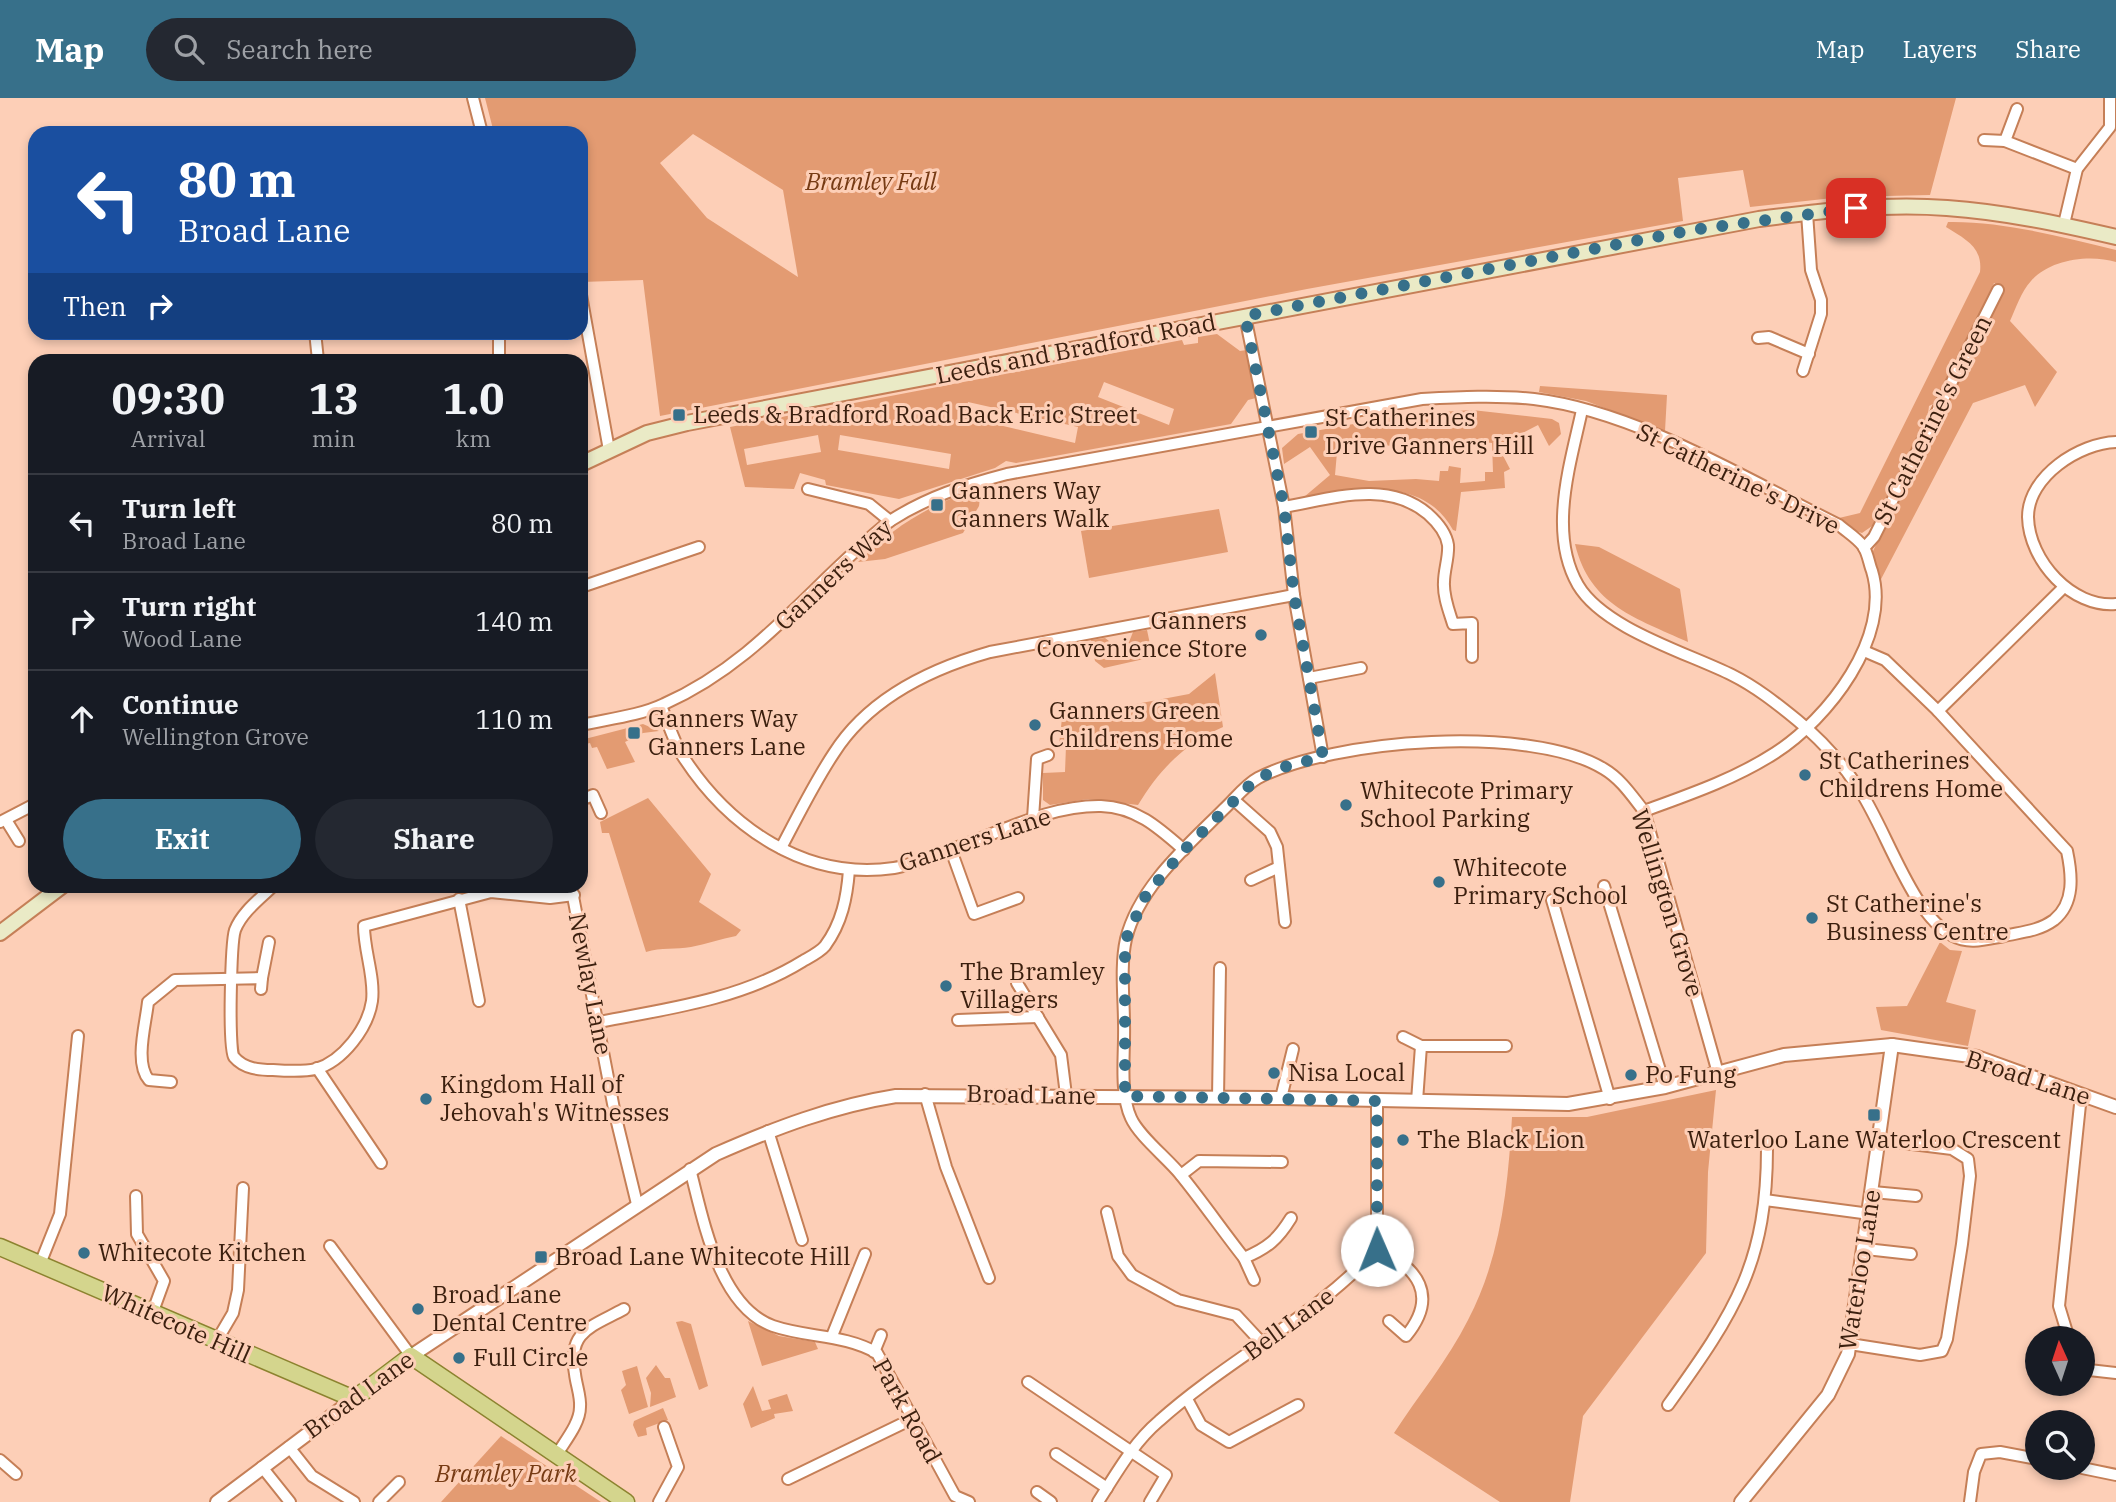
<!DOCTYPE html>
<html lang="en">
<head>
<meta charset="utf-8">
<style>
  body { margin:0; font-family:"IBM Plex Serif",serif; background:#242831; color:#f1f3f6; height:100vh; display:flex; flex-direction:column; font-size:26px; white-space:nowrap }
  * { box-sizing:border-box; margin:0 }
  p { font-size:23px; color:#9ea1a6 }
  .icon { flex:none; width:38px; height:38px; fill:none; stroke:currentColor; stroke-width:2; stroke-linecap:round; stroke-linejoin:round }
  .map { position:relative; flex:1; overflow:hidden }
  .drawer { position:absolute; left:28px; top:256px; width:560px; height:539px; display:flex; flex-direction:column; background:#171b24; border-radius:21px; box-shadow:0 4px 10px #0003 }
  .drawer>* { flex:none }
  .guide { position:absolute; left:28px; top:28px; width:560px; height:214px; border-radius:21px; box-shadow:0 4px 10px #0003; background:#1a4fa0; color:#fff; overflow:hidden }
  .needle { width:46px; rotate:357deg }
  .fabs { position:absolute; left:2025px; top:1228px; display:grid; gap:14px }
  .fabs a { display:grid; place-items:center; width:70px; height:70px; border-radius:50%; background:#171b24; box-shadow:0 4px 10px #0003; font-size:35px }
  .pin { position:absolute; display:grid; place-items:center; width:60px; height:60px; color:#fff; margin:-30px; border-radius:14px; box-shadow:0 4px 10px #0006 }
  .me { position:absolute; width:77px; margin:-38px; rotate:359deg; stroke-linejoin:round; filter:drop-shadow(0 0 5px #0008) }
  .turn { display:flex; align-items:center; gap:24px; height:147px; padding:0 35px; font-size:32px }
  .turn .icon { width:91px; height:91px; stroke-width:2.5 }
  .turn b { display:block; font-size:49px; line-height:60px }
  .then { display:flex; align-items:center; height:66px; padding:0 35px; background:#0003; gap:14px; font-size:26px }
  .eta { display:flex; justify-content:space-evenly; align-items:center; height:119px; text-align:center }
  .eta b { font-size:42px; font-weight:700; line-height:49px }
  .button { display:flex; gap:14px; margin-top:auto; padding:14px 35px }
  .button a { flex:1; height:80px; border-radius:42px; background:#37708a; color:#fff; font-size:28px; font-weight:700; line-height:80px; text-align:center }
  .button a+a { background:#242831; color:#f1f3f6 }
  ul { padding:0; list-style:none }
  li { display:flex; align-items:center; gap:21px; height:98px; padding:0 35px; border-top:2px solid #363941 }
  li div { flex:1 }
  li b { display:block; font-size:26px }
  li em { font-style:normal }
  header { display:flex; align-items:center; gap:42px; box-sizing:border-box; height:98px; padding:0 35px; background:#37708a; color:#fff }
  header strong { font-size:33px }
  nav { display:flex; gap:38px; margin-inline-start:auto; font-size:24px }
  .search { width:490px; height:63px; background:#242831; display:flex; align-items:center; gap:18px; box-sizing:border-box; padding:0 24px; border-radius:38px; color:#9ea1a6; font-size:26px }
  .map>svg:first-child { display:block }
  .green { fill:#e39b72; fill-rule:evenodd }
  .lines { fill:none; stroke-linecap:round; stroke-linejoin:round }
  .minor-casing { stroke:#c57f57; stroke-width:14 }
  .tertiary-casing { stroke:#c57f57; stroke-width:16 }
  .secondary-casing { stroke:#c57f57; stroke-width:18 }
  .primary-casing { stroke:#8c832f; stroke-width:19 }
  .minor { stroke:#fff; stroke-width:10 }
  .tertiary { stroke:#fff; stroke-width:12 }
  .secondary { stroke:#eaeac6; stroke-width:14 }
  .primary { stroke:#d4d58d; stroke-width:16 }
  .route { stroke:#37708a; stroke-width:12; stroke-dasharray:0 21.6 }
  .poi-dot { fill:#37708a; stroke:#fdcfb7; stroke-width:2.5 }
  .labels { text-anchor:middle; stroke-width:6; stroke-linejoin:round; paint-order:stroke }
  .park-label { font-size:24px; font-style:italic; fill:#773b14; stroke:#fdcfb7 }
  .street-label { font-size:24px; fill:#3b1f0e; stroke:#fdcfb7 }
  .poi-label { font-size:24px; fill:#3b1f0e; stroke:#fdcfb7; text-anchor:start }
</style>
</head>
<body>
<header>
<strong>Map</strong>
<div class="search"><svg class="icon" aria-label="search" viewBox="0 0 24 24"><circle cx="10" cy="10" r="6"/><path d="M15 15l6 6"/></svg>Search here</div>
<nav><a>Map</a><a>Layers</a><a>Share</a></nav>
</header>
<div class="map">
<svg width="2116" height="1404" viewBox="0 0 2116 1404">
  <rect width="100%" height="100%" fill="#fdcfb7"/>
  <g class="green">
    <path d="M485,0H1956L1930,97L1842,99L1750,109L1743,72L1678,80L1683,123L1307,191L660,318L643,182L581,184V35H494ZM693,36L783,92L798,179L707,120L660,65Z"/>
    <path d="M1948,124C2003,123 2062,139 2116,152V164C2090,156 2050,161 2031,183C2021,194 2016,210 2010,223L2057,274L2035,309L2025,287L1973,305L1879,485L1872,464L1873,453L1935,327L1946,319V307L2004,190L1994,185L1937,304L1929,308L1927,324L1875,426L1862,435L1850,431L1839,420L1860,415L1980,174C1983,149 1965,141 1946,129Z"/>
    <path d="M1217,236L1240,253L1247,252L1256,300L1248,302L1231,326L1016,365L1006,363L995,370L899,401L826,387L825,382L800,375L794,391L745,389L730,329L1182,242L1184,247L1198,245V239ZM1104,284L1174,311L1169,327L1098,299ZM968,304L1078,329L1075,345L965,319ZM818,337L821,354L747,367L744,351ZM840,337L951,356L949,371L838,352Z"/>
    <polygon points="1540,288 1667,297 1665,333 1586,303 1539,294"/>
    <path d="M1472,312L1552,321L1559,325L1561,336L1549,348L1538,327L1498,348L1510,371L1504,374L1505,390L1461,394L1456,433L1453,432C1423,377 1354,391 1304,399L1330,377L1310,349L1284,366L1282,350L1298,336L1409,316ZM1394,342L1469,347L1470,342L1492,345L1493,374H1485V383L1460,385L1461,370L1449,368L1448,373H1440L1439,383L1416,381L1369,383L1335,377L1338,343L1393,348Z"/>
    <path d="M981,390L979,408L963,435L885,461L858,464C893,429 933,404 981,390Z"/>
    <polygon points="1219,411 1228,454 1089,480 1081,433"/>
    <path d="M1575,446L1599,449L1680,491L1688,544C1636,520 1590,508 1575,446Z"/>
    <polygon points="1147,532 1151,551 1144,561 1104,570 1095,563 1091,542 1105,540 1117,549 1129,544 1133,534"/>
    <path d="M1215,575L1223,629C1184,646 1160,671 1138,707L1088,701L1050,707L1043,702V675L1065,674L1066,648L1059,647L1062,620L1189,596Z"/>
    <polygon points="643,626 659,633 643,635 625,644 635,664 607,671 597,649 592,650 590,645 581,647 581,642"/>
    <path d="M648,700L711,776L699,804L741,832L736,838C721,841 706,846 691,849C676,852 661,849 646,854L609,735H602L600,724Z"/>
    <polygon points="1940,844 1950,852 1962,853 1946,904 1976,912 1968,948 1881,932 1876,909 1907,908"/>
    <path d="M1716,992L1708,1074L1706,1155L1583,1318L1570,1404H1500L1394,1335C1418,1298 1448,1262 1468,1222C1501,1159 1508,1089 1512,1019H1587Z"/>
    <polygon points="682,1223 691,1226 708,1288 699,1292 676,1224"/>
    <polygon points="748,1223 779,1238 815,1244 818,1251 762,1268"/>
    <polygon points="656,1267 665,1280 670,1280 676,1299 650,1309 651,1295 646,1280"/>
    <polygon points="637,1268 648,1309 629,1316 621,1292 626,1287 622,1273"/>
    <polygon points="753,1288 762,1313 771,1311 768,1302 787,1296 793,1313 774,1316 775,1320 751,1330 743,1306"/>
    <polygon points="663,1310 668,1322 646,1330 647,1337 638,1339 633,1327 634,1323"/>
    <polygon points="501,1338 601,1404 441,1404"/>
  </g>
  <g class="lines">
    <g class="minor-casing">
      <g id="minor">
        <polyline points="473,0 482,35"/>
        <polyline points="2017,11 2005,43 2077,71"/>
        <polyline points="1984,42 2005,43"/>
        <polyline points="2064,126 2077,71 2110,29 2110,0"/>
        <polyline points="581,197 609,352"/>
        <polyline points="1245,218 1284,409 1294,497 1323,659"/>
        <polyline points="315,234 318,262"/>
        <polyline points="499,234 499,262"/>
        <polyline points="1758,240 1769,239 1809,256"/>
        <polyline points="1803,273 1821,216 1821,202 1811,172 1807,115"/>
        <path d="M1582,312C1570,367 1548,435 1578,487C1604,531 1688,555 1732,577C1756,589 1776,605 1797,622C1819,640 1841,664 1857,688C1885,727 1911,817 1953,838C1969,847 1987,841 2004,838C2022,834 2039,833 2054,822C2075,805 2072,777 2067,753L1938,613L1885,562L1864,553"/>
        <path d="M2116,344C2080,345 2028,378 2028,419C2029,463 2072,510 2116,506"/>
        <polyline points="808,391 869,406 890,423"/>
        <path d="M1284,409C1331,401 1387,381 1428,416C1437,424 1446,434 1448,447C1449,459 1444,472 1444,484C1443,498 1449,513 1453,526L1472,525V559"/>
        <polyline points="1864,450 1874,439 1998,192"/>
        <polyline points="581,489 699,449"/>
        <polyline points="1309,580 1361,570"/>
        <path d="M661,608C668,624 673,642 682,657C728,729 805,783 894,770C912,767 932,758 949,752C998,736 1048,707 1101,708C1136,709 1159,730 1184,752"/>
        <polyline points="1938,613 2064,489"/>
        <path d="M581,627C607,621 639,618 664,606C759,564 812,485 890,423C927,399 965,387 1007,376L1422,301C1459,299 1497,297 1534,301C1636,313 1748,382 1839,427C1847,434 1857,440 1863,448C1868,455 1869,466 1872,473C1892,539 1828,621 1775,655C1735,681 1688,697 1644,713"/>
        <polyline points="581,702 593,697 601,715"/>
        <polyline points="1234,702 1270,734 1277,749 1285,824"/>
        <polyline points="1033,720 1037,661 1048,657"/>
        <polyline points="6,722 19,743"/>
        <polyline points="0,724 35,706"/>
        <path d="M781,750C798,718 814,685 834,655C869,600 930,571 990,554L1294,497"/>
        <polyline points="951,752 974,816 1018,800"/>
        <polyline points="1251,782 1279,769"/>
        <path d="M273,788C260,801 242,814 235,832C231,844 228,952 234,959C244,971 260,972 273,972C287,973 303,974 316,971C343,963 368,930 372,903C375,879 364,853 364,828L491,794L550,800L574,797"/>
        <polyline points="571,788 615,1016 637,1106"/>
        <polyline points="1604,788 1665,989"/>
        <polyline points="459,801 479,903"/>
        <polyline points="1552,802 1610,1001"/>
        <polyline points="262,880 269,844"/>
        <polyline points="1017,885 1061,957 1066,997"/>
        <polyline points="958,922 1038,919"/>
        <path d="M598,924C668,911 742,901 803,863C810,859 820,854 825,848C842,825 847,799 849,772"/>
        <polyline points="1403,939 1421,948"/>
        <polyline points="317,970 381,1065"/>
        <path d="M171,984L149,982C134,965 146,925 148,904L175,882L262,880L261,891"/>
        <polyline points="925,996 946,1069 989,1180"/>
        <polyline points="1218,1000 1220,870"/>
        <polyline points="1281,1000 1293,951"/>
        <polyline points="1417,1003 1421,948 1506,948"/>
        <polyline points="768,1033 802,1142"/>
        <path d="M690,1071C703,1120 718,1208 773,1228C808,1240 844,1236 877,1255L955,1398L969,1404"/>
        <polyline points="1181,1077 1199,1063 1282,1064"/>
        <polyline points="1873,1094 1916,1098"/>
        <polyline points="136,1098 137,1136 164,1183 152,1216"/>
        <polyline points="1765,1102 1870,1116"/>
        <polyline points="1107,1114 1118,1158 1132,1177 1178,1202 1236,1217 1262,1245"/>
        <path d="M1291,1120C1278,1141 1268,1150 1244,1160C1222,1132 1202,1103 1180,1076C1167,1060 1139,1038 1131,1020C1119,994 1125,954 1124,926C1124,899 1120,868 1126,841C1139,789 1186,749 1223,712C1234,702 1245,687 1258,680C1333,641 1531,626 1604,671C1621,681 1632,698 1644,713L1718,975"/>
        <polyline points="330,1148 411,1258"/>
        <path d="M1377,1151C1418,1169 1439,1198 1406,1238L1389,1223"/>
        <polyline points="1866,1151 1911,1156"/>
        <polyline points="1244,1160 1254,1182"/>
        <polyline points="40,1166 60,1116 78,938"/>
        <polyline points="832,1238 865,1156"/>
        <polyline points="2069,1241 2059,1208 2081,997"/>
        <polyline points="216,1244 233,1215 238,1192 243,1090"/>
        <polyline points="1850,1246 1920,1257 1942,1253 1947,1241 1962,1146 1970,1078 1968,1061 1952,1051 1880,1042"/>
        <polyline points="874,1254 881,1237"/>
        <polyline points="2082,1264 2089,1272 2116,1275"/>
        <polyline points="1028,1284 1166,1377 1150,1404"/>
        <polyline points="1187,1301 1201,1327 1229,1344 1298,1307"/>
        <path d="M1668,1307C1735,1214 1768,1164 1767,1045"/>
        <polyline points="289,1349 312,1378 354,1404"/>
        <polyline points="1056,1356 1107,1390"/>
        <path d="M556,1358C564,1344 580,1326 580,1309C581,1299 576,1286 575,1276C567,1233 591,1229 624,1211"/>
        <polyline points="0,1362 16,1376"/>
        <polyline points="262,1369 290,1404"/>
        <polyline points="2082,1370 2116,1377"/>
        <polyline points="788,1381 912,1321"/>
        <polyline points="1037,1394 1051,1404"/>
        <polyline points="379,1404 399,1384"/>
        <polyline points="659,1404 678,1369 664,1329"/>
        <path d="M1098,1404C1116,1376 1133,1345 1159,1323C1228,1261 1314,1220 1377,1151V1003"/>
        <polyline points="1970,1404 1974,1374 1981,1356 2000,1354 2037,1361"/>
      </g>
    </g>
    <g class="tertiary-casing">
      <g id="tertiary">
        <path d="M411,1258L716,1056C775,1030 833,1008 896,998L1281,1000L1568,1006L1665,989L1784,957L1892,947L1977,959L2116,1009"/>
        <polyline points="217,1404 354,1301"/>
        <polyline points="1741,1404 1828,1297 1848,1256 1892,947"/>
      </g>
    </g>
    <g class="secondary-casing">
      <g id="secondary">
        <path d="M581,366L647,335L687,325L1759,121C1821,113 1884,105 1947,110C2004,114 2060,126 2116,139"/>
        <polyline points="0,835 62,788"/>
      </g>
    </g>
    <g class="primary-casing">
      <polyline id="primary" points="0,1149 354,1301 411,1258 626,1404"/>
    </g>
    <use href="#minor" class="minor"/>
    <use href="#tertiary" class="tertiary"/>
    <use href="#secondary" class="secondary"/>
    <use href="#primary" class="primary"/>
  </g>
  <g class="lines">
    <polyline class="route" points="1377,1152 1377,1003 1125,998 1125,843 1146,797 1184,752 1256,681 1287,668 1323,659 1294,497 1284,409 1245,218 1692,132 1856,110"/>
  </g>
  <g class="poi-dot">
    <rect x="672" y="310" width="14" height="14" rx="3.5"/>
    <rect x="1304" y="327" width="14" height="14" rx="3.5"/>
    <rect x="930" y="400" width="14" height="14" rx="3.5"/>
    <circle cx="1261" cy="537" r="7"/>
    <circle cx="1035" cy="627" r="7"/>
    <rect x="627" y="628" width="14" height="14" rx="3.5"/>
    <circle cx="1805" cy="677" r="7"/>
    <circle cx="1346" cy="707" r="7"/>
    <circle cx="1439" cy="784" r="7"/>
    <circle cx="1812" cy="820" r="7"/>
    <circle cx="946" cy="888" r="7"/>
    <circle cx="1274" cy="975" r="7"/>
    <circle cx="1631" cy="977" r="7"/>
    <circle cx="426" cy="1001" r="7"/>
    <rect x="1867" y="1010" width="14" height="14" rx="3.5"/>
    <circle cx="1403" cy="1042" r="7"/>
    <circle cx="84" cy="1155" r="7"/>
    <rect x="534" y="1152" width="14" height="14" rx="3.5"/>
    <circle cx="418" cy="1211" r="7"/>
    <circle cx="459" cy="1260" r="7"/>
  </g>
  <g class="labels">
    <g class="park-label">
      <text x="871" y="92">Bramley Fall</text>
      <text x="506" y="1384">Bramley Park</text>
    </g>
    <g class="street-label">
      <text transform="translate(1076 251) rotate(-11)" y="8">Leeds and Bradford Road</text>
      <text transform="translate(1933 322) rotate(-63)" y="8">St Catherine's Green</text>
      <text transform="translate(1738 381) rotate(26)" y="8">St Catherine's Drive</text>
      <text transform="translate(834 477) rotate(-43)" y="8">Ganners Way</text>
      <text transform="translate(975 742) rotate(-18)" y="8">Ganners Lane</text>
      <text transform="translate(1667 805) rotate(73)" y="8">Wellington Grove</text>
      <text transform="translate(590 886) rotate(79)" y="8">Newlay Lane</text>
      <text transform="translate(2028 980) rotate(18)" y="8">Broad Lane</text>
      <text transform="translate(1031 997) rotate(1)" y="8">Broad Lane</text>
      <text transform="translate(1860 1172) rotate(-81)" y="8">Waterloo Lane</text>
      <text transform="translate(176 1226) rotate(24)" y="8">Whitecote Hill</text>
      <text transform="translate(1289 1226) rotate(-36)" y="8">Bell Lane</text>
      <text transform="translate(359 1297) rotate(-36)" y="8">Broad Lane</text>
      <text transform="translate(907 1313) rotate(61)" y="8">Park Road</text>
    </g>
    <g class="poi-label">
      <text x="693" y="325">Leeds &amp; Bradford Road Back Eric Street</text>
      <text x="1325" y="328">St Catherines<tspan x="1325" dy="28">Drive Ganners Hill</tspan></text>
      <text x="951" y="401">Ganners Way<tspan x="951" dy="28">Ganners Walk</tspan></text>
      <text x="1247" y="531" text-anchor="end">Ganners<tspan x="1247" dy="28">Convenience Store</tspan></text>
      <text x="1049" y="621">Ganners Green<tspan x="1049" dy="28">Childrens Home</tspan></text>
      <text x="648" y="629">Ganners Way<tspan x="648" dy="28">Ganners Lane</tspan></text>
      <text x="1819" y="671">St Catherines<tspan x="1819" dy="28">Childrens Home</tspan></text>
      <text x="1360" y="701">Whitecote Primary<tspan x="1360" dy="28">School Parking</tspan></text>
      <text x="1453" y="778">Whitecote<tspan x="1453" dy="28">Primary School</tspan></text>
      <text x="1826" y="814">St Catherine's<tspan x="1826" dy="28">Business Centre</tspan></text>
      <text x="960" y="882">The Bramley<tspan x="960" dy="28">Villagers</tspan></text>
      <text x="1288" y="983">Nisa Local</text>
      <text x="1645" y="985">Po Fung</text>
      <text x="440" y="995">Kingdom Hall of<tspan x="440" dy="28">Jehovah's Witnesses</tspan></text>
      <text x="1417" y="1050">The Black Lion</text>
      <text x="1874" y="1050" text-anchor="middle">Waterloo Lane Waterloo Crescent</text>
      <text x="98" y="1163">Whitecote Kitchen</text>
      <text x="555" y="1167">Broad Lane Whitecote Hill</text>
      <text x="432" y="1205">Broad Lane<tspan x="432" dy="28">Dental Centre</tspan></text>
      <text x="473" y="1268">Full Circle</text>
    </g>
  </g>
</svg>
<div class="fabs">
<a><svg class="needle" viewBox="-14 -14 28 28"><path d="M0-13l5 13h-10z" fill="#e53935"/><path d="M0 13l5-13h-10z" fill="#9ea1a6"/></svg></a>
<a><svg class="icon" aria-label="search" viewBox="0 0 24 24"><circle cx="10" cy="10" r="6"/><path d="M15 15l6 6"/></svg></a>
</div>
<div class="pin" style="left:1856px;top:110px;background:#d93025"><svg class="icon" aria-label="arrive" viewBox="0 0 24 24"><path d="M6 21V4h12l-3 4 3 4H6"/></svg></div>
<svg class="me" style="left:1377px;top:1152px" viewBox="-20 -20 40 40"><circle r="19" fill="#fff"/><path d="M0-13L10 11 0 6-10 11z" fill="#37708a"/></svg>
<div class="guide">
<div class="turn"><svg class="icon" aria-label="left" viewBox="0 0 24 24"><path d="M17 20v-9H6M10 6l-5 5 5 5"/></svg><div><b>80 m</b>Broad Lane</div></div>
<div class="then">Then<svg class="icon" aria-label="right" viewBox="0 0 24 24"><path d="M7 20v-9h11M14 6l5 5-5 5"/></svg></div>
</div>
<section class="drawer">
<div class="eta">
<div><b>09:30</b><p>Arrival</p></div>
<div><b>13</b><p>min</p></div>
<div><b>1.0</b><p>km</p></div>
</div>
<ul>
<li><svg class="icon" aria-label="left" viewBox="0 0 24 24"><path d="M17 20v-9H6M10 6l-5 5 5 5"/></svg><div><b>Turn left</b><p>Broad Lane</p></div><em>80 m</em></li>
<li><svg class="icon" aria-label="right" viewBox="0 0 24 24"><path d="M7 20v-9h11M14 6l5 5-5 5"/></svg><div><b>Turn right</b><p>Wood Lane</p></div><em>140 m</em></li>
<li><svg class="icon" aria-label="ahead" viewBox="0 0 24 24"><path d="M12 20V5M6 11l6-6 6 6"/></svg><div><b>Continue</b><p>Wellington Grove</p></div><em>110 m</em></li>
</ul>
<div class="button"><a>Exit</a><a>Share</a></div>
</section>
</div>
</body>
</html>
